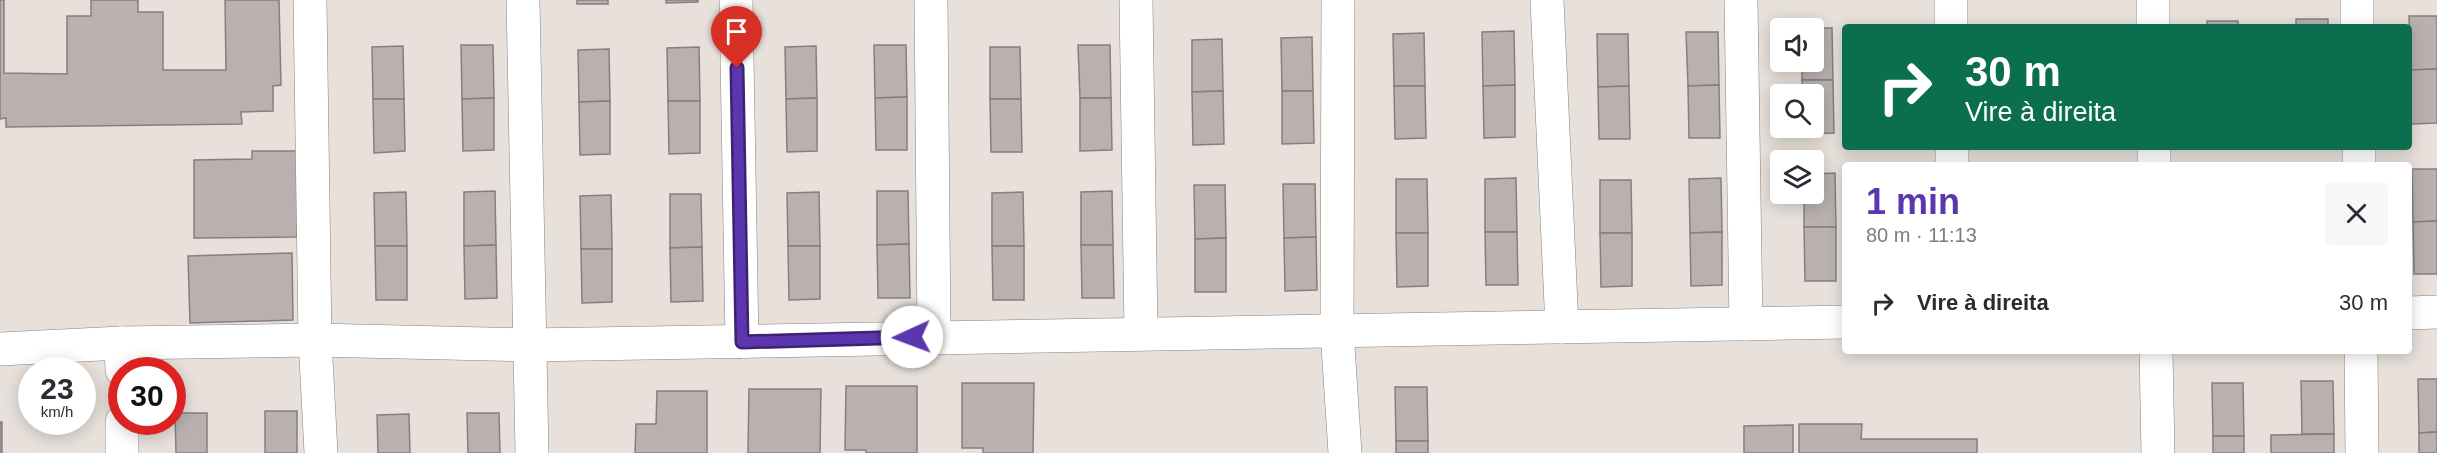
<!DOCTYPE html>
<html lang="pt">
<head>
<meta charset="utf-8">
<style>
  body { margin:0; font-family:Arial,sans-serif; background:#f7f7f7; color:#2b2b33; height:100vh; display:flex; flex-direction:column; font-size:22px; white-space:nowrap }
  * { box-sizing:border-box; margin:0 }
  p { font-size:20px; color:#7c7c81 }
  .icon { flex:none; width:33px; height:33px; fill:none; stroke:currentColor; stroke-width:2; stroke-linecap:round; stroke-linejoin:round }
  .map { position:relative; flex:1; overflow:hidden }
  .side { position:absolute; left:1842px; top:162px; width:570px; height:192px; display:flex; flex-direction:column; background:#fff; border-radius:6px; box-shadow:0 3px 15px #0003 }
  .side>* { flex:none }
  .top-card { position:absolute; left:1842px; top:24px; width:570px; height:126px; border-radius:6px; box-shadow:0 3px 15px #0003; background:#0b6e4f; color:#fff; overflow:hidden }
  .controls { position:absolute; left:1770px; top:18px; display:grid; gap:12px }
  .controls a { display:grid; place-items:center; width:54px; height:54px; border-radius:6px; background:#fff; box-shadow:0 3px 15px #0003; font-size:30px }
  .speed { position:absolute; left:18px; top:357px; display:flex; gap:12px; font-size:30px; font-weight:700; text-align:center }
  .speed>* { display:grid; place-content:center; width:78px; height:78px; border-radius:50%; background:#fff; box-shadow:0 3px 15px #0003; line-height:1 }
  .speed small { font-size:15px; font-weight:400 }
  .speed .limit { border:9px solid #d22; background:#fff; color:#111 }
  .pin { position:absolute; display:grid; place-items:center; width:51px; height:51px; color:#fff; margin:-62px -26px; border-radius:50% 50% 50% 0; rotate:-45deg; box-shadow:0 0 6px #0007 }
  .pin .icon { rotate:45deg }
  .me { position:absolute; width:66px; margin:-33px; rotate:268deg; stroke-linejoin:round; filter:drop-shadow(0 0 4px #0008) }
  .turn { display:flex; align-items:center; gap:21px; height:126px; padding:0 24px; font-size:27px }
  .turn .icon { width:78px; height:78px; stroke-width:2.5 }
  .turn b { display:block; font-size:42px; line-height:51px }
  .round { display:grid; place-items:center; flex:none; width:63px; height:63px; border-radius:6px; background:#f7f7f7 }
  .head { display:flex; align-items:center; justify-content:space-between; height:102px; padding:0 24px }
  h1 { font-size:36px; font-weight:700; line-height:45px; color:#5c36ae }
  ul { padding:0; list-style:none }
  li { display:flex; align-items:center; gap:18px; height:78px; padding:0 24px }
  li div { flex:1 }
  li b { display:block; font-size:22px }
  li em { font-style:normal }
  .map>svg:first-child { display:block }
  .building { fill:#b9b1af; stroke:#877f7e; stroke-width:1.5 }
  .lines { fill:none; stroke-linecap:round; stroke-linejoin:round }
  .street-casing { stroke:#88827d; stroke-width:34 }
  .street { stroke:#fff; stroke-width:33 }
  .route-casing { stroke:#3c2371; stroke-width:15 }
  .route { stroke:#5c36ae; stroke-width:10 }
</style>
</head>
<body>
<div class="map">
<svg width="2437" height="453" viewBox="0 0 2437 453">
  <rect width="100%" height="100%" fill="#e7e0db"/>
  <g class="building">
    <polygon points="0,0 4,0 4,73 67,74 67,16 91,16 91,0 138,0 138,12 163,12 163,70 226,70 225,0 279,0 281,85 273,86 273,111 241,112 242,124 6,127 6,118 0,119"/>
    <rect x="577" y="0" width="31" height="4"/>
    <polygon points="666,0 698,0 698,2 666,3"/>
    <polygon points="2409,16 2437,16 2437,69 2410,70"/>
    <rect x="2296" y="19" width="32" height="8"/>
    <rect x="2207" y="21" width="31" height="6"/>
    <polygon points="1802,28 1832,28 1833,80 1802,80 1802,62 1814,62 1814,28"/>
    <polygon points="1514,31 1515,85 1483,86 1482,32"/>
    <polygon points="1686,32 1718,32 1719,85 1688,86"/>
    <polygon points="1424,33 1425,86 1394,86 1393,34"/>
    <polygon points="1597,34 1628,34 1629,86 1598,87"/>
    <polygon points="1312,37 1313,91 1282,91 1281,38"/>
    <polygon points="1222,39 1223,91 1192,92 1192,40"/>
    <polygon points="461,45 493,45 494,98 462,99"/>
    <polygon points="874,45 906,45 907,97 875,98"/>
    <polygon points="1078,45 1110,45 1111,98 1080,98"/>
    <polygon points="403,46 404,99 373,99 372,47"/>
    <polygon points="816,46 817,98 786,99 785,47"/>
    <polygon points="699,47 700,101 668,101 667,48"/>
    <polygon points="990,47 1020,47 1021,99 990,99"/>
    <polygon points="609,49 610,101 579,102 578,50"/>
    <polygon points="2437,69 2437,123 2411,124 2410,70"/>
    <polygon points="1802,80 1833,80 1834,133 1803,134 1803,128 1814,128 1814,94 1803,94"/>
    <polygon points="1515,85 1515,137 1484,138 1483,86"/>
    <polygon points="1719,85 1720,138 1689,138 1688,86"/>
    <polygon points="1394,86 1425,86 1426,138 1395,139"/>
    <polygon points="1629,86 1630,139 1599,139 1598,87"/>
    <polygon points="1223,91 1224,144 1193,145 1192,92"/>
    <polygon points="1282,91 1313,91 1314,143 1282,144"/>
    <polygon points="907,97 907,150 876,150 875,98"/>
    <polygon points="494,98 494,150 463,151 462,99"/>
    <polygon points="817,98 817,151 787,152 786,99"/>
    <polygon points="1080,98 1111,98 1112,150 1080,151"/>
    <polygon points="373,99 404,99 405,151 374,153"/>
    <polygon points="990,99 1021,99 1022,152 991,152"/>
    <polygon points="610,101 610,154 580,155 579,102"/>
    <polygon points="668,101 700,101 700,153 669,154"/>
    <polygon points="252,151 297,151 297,237 194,238 194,160 252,159"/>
    <polygon points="2412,169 2437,169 2437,221 2413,222"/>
    <polygon points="1835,173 1836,227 1804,227 1804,194 1814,194 1814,174"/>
    <polygon points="1516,178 1517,232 1485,232 1485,179"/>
    <polygon points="1721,178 1722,232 1690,233 1689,179"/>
    <polygon points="1396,179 1427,179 1428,233 1396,233"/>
    <polygon points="1600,180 1631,180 1632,233 1600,233"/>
    <polygon points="1283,184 1315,184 1316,237 1284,238"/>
    <polygon points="1194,185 1225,185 1226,238 1195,239"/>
    <polygon points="495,191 496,245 464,246 464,192"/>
    <polygon points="877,191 908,191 909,244 877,245"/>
    <polygon points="1112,191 1113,245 1081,245 1081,192"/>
    <polygon points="406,192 407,246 375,246 374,193"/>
    <polygon points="819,192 820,246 788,246 787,193"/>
    <polygon points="1023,192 1024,246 992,246 992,193"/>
    <polygon points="670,194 701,194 702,247 670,248"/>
    <polygon points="611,195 612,249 581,249 580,196"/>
    <polygon points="2437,221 2437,274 2414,274 2413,222"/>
    <polygon points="1804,227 1836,227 1836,281 1805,281"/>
    <polygon points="1485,232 1517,232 1518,285 1486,285"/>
    <polygon points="1722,232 1722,285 1691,286 1690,233"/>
    <polygon points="1396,233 1428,233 1428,286 1397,287"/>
    <polygon points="1600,233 1632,233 1632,286 1601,287"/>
    <polygon points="1316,237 1317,290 1285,291 1284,238"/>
    <polygon points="1226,238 1226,292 1195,292 1195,239"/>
    <polygon points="909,244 910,298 878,298 877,245"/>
    <polygon points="496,245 497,298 465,299 464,246"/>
    <polygon points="1081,245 1113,245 1114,298 1082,298"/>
    <polygon points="375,246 407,246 407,300 376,300"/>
    <polygon points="788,246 820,246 820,299 789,300"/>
    <polygon points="992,246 1024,246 1024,300 993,300"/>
    <polygon points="702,247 703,301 671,302 670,248"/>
    <polygon points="581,249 612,249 612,302 582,303"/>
    <polygon points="292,253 293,320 190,323 188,256"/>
    <polygon points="2418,379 2437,379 2437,432 2419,433"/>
    <polygon points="2301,381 2333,381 2334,434 2302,434"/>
    <polygon points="962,383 1034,383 1033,453 983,453 983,448 962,448"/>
    <polygon points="2212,383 2243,383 2244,436 2213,436"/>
    <polygon points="846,386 917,386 917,453 866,453 866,450 845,450"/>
    <polygon points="1395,387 1427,387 1428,441 1396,441"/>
    <polygon points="749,389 821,389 820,453 748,453"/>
    <polygon points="657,391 707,391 707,453 635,453 636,424 656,424"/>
    <rect x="265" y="411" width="32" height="42"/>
    <polygon points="175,413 207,413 207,453 176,453"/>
    <polygon points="467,413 499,413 500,453 468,453"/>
    <polygon points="409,414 410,453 378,453 377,415"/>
    <rect x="0" y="422" width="2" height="31"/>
    <polygon points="1799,424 1862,424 1861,439 1977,439 1977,453 1799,453"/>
    <polygon points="1793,425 1793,453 1744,453 1744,426"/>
    <polygon points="2437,432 2437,453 2419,453 2419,433"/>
    <polygon points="2334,434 2334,453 2271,453 2271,435"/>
    <rect x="2213" y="436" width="31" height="17"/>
    <rect x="1396" y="441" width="32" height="12"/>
  </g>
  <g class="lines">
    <g class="street-casing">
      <g id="street">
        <polyline points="310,0 315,340 321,453"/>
        <polyline points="523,0 532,453"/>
        <polyline points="736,0 742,342"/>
        <polyline points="931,0 934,337"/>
        <polyline points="1136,0 1141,333"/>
        <polyline points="1338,0 1337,331 1345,453"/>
        <polyline points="1547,0 1562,327"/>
        <polyline points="1741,0 1746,324"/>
        <polyline points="1951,0 1951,27"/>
        <polyline points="2153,0 2153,27"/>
        <polyline points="2357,0 2357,27"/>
        <polyline points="1952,147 1952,165"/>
        <polyline points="2154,147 2154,165"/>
        <polyline points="2359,147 2359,165"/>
        <polyline points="2409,313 2437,312"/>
        <polyline points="121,343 122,370"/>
        <polyline points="0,349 121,343 315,340 530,345 1845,322"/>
        <polyline points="2156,351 2158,453"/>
        <polyline points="2361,351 2362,453"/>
        <polyline points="122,422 122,453"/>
      </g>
    </g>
    <use href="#street" class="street"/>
  </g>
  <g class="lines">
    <g class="route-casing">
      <polyline id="route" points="737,68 742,342 912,337"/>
    </g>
    <use href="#route" class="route"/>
  </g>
</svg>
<div class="controls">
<a><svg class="icon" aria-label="sound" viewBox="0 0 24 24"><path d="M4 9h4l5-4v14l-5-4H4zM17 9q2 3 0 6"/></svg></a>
<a><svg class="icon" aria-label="search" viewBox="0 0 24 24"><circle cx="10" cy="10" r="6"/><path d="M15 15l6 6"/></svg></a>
<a><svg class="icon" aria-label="layers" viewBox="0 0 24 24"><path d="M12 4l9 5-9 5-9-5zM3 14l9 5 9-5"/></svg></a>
</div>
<div class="speed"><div>23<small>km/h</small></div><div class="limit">30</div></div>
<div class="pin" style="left:737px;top:68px;background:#d93025"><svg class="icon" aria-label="arrive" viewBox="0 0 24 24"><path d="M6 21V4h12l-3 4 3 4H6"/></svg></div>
<svg class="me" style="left:912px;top:337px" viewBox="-20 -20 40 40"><circle r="19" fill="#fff"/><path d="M0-13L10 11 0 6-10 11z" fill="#5c36ae"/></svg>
<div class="top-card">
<div class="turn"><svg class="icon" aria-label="right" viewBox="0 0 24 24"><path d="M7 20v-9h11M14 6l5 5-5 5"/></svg><div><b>30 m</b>Vire à direita</div></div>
</div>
<section class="side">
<div class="head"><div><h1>1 min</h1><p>80 m · 11:13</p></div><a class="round"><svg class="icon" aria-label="close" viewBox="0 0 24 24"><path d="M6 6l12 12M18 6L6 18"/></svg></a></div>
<ul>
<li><svg class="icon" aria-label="right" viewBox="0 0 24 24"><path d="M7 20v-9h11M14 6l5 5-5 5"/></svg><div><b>Vire à direita</b></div><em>30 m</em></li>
</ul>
</section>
</div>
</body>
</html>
